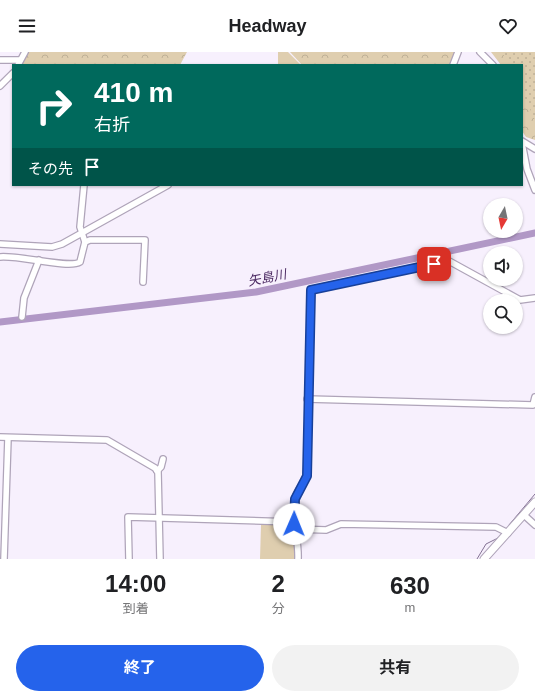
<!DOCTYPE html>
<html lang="ja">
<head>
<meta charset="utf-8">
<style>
  body { margin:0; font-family:Helvetica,"Noto Sans JP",sans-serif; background:#f2f2f2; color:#202124; height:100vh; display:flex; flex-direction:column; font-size:15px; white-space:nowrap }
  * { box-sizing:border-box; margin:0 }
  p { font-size:13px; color:#757577 }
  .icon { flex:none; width:22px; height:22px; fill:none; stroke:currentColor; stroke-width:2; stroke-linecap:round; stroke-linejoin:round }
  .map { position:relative; height:507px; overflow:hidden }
  .drawer { display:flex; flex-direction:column; background:#fff; flex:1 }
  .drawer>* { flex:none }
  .banner { position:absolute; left:12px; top:12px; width:511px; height:122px; border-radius:0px; box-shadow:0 1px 3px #0004; background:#00695c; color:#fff; overflow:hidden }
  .needle { width:26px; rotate:189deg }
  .buttons { position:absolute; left:483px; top:146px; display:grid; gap:8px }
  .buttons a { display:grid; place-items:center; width:40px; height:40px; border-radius:50%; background:#fff; box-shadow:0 1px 3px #0004; font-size:20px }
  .pin { position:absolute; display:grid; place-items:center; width:34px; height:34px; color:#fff; margin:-17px; border-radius:8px; box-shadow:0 2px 6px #0006 }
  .me { position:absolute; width:44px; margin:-22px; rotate:1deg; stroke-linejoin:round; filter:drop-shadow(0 0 3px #0008) }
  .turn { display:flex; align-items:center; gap:14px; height:84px; padding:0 16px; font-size:18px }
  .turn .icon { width:52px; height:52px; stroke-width:2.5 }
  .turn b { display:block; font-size:28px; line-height:34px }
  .then { display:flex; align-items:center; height:38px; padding:0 16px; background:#0003; gap:8px; font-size:15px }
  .eta { display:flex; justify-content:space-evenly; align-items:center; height:68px; text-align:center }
  .eta b { font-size:24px; font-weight:700; line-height:28px }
  .primary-button { display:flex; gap:8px; margin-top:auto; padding:8px 16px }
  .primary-button a { flex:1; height:46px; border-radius:24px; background:#2563eb; color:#fff; font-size:16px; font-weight:700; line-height:46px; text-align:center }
  .primary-button a+a { background:#f2f2f2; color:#202124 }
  header { display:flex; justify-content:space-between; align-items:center; height:52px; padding:0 16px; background:#fff; font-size:18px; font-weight:700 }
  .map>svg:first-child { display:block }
  .grass { fill:#dfceaf }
  .forest { fill:url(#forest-crowns) }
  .park { fill:url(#park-dots) }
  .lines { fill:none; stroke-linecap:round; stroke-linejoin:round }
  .stream { stroke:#847294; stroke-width:1 }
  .river { stroke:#b198c6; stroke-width:7 }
  .minor-casing { stroke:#afa4b9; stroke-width:8 }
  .major-casing { stroke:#afa4b9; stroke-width:9 }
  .minor { stroke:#fff; stroke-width:5.5 }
  .major { stroke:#fff; stroke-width:7 }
  .route-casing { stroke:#184099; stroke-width:10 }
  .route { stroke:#2563eb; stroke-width:7 }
  .labels { text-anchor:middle; stroke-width:3.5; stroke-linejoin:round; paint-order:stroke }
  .water-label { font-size:13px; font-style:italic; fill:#4b2962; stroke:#f7f0fd }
</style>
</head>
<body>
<header><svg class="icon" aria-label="menu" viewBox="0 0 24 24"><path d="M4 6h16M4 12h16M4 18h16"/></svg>Headway<svg class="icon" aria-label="heart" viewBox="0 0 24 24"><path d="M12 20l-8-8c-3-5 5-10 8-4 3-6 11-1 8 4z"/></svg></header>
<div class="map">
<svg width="535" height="507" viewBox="0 0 535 507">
  <defs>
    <pattern id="forest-crowns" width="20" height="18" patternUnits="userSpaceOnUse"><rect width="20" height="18" fill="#dfceaf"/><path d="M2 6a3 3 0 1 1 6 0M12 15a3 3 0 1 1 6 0" fill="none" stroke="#bfb096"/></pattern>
    <pattern id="park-dots" width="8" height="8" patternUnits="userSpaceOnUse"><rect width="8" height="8" fill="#dfceaf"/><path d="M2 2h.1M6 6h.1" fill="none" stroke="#bfb096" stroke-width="1.8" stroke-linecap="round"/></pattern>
  </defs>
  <rect width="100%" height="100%" fill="#f7f0fd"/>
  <g class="grass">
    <polygon points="278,0 288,0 301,13 278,13"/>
    <polygon points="261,473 291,473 296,493 296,507 260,507"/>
  </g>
  <g class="forest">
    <polygon points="25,0 187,0 180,13 18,13"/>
    <polygon points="290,0 458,0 453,13 302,13"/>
    <polygon points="491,0 535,0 535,88 526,85 522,79 522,13 501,13"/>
  </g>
  <polygon class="park" points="502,0 535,0 535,68 522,40 522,13 509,13"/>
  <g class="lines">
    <g class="stream">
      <polyline points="509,473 535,442"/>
      <polyline points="477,507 486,492 498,486"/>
    </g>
    <polyline class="river" points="0,270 256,240 535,181"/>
    <g class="minor-casing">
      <g id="minor">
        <polyline points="480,0 493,13"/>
        <polyline points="0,8 20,8"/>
        <polyline points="18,13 25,0"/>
        <polyline points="453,13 458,0"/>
        <polyline points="0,34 13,21"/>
        <polyline points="522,89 535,97"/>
        <polyline points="522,91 527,117 535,138"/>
        <polyline points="85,190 90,188 145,188 143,230"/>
        <polyline points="0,192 52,195 62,192 168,133"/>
        <path d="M0,205C19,203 69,217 80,210L85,190L80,175L84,133"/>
        <polyline points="22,265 24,246 39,208"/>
        <polyline points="307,347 533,353 535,345"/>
        <polyline points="0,385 107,388 155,416 158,420 160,507"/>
        <polyline points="157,419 161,415 163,407"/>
        <polyline points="524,463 535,473"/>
        <polyline points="295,477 326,478 341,472 496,475 508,481"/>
        <polyline points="4,507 8,386"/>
        <polyline points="129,507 128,465 294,470"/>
        <path d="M298,507C299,487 291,467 295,446C297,438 304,432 307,424L311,238L449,209L520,248L535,246"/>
      </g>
    </g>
    <g class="major-casing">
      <polyline id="major" points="484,507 535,450"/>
    </g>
    <use href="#minor" class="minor"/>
    <use href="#major" class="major"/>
  </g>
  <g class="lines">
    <g class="route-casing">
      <polyline id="route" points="294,472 295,447 307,424 311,238 434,212"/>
    </g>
    <use href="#route" class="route"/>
  </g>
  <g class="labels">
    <g class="water-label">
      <text transform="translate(267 225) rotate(-11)" y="5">矢島川</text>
    </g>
  </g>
</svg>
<div class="buttons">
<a><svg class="needle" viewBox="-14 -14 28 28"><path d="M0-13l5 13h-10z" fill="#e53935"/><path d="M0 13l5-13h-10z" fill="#757577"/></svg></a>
<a><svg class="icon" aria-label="sound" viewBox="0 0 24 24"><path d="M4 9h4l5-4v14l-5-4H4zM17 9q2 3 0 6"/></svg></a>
<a><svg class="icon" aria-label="search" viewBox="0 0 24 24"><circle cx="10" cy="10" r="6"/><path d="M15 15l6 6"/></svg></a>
</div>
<div class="pin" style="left:434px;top:212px;background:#d93025"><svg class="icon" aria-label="arrive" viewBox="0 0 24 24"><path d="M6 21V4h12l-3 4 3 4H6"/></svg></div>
<svg class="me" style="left:294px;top:472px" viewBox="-20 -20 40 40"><circle r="19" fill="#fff"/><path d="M0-13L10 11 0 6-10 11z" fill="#2563eb"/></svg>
<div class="banner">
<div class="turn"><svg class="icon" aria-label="right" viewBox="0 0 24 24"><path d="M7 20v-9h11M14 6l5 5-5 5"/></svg><div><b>410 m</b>右折</div></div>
<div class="then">その先<svg class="icon" aria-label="arrive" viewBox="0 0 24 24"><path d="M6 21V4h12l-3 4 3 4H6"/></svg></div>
</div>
</div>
<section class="drawer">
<div class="eta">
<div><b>14:00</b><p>到着</p></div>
<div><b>2</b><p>分</p></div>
<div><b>630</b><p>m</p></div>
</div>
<div class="primary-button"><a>終了</a><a>共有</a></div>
</section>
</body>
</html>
